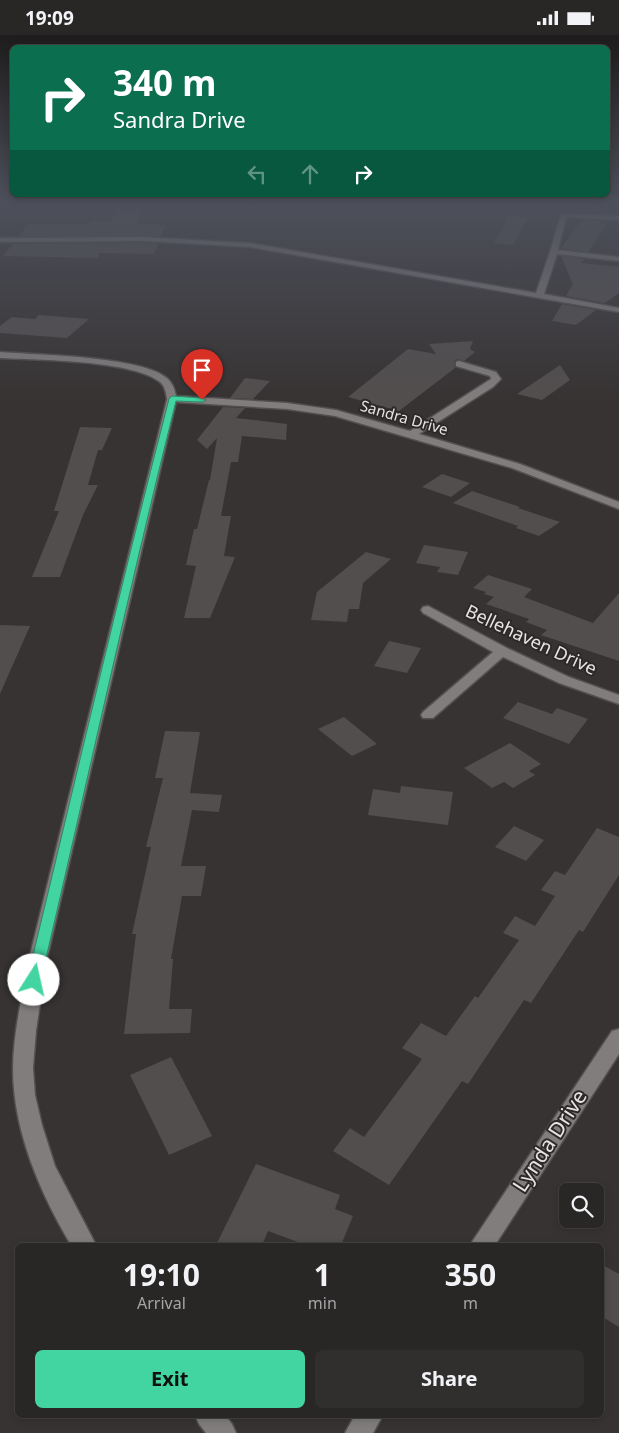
<!DOCTYPE html>
<html lang="en">
<head>
<meta charset="utf-8">
<style>
  body { margin:0; font-family:"Noto Sans",sans-serif; background:#312e2e; color:#f1f3f6; height:100vh; display:flex; flex-direction:column; font-size:19px; white-space:nowrap }
  * { box-sizing:border-box; margin:0 }
  p { font-size:16px; color:#a5a5a7 }
  .icon { flex:none; width:28px; height:28px; fill:none; stroke:currentColor; stroke-width:2; stroke-linecap:round; stroke-linejoin:round }
  .map { position:relative; flex:1; overflow:hidden }
  .sheet { position:absolute; left:15px; top:1208px; width:589px; height:175px; display:flex; flex-direction:column; background:#292626; border-radius:8px; box-shadow:0 2px 8px #0003,0 0 0 1px #454343 }
  .sheet>* { flex:none }
  .top-card { position:absolute; left:10px; top:10px; width:600px; height:152px; border-radius:8px; box-shadow:0 2px 8px #0003,0 0 0 1px #454343; background:#0b6e4f; color:#fff; overflow:hidden }
  .buttons { position:absolute; left:559px; top:1148px; display:grid; gap:10px }
  .buttons a { display:grid; place-items:center; width:45px; height:45px; border-radius:8px; background:#292626; box-shadow:0 2px 8px #0003,0 0 0 1px #454343; font-size:25px }
  .pin { position:absolute; display:grid; place-items:center; width:42px; height:42px; color:#fff; margin:-51px -21px; border-radius:50% 50% 50% 0; rotate:-45deg; box-shadow:0 0 5px #0007 }
  .pin .icon { rotate:45deg }
  .me { position:absolute; width:55px; margin:-28px; rotate:10deg; stroke-linejoin:round; filter:drop-shadow(0 0 4px #0008) }
  .turn { display:flex; align-items:center; gap:18px; height:105px; padding:0 20px; font-size:22px }
  .turn .icon { width:65px; height:65px; stroke-width:2.5 }
  .turn b { display:block; font-size:35px; line-height:42px }
  .lanes { display:flex; align-items:center; height:48px; padding:0 20px; background:#0003; justify-content:center; gap:25px; direction:ltr }
  .lanes .off { opacity:.35 }
  .eta { display:flex; justify-content:space-evenly; align-items:center; height:85px; text-align:center }
  .eta b { font-size:30px; font-weight:700; line-height:35px }
  .action { display:flex; gap:10px; margin-top:auto; padding:10px 20px }
  .action a { flex:1; height:58px; border-radius:8px; background:#42d4a1; color:#111; font-size:20px; font-weight:700; line-height:58px; text-align:center }
  .action a+a { background:#312e2e; color:#f1f3f6 }
  .status { display:flex; justify-content:space-between; align-items:center; height:35px; padding:0 25px; background:#292626; direction:ltr }
  .status svg { height:14px; fill:currentColor }
  .map>svg:first-child { display:block }
  .building { fill:#524e4e }
  .lines { fill:none; stroke-linecap:round; stroke-linejoin:round }
  .minor-casing { stroke:#524f50; stroke-width:3 }
  .minor { fill:#817d7d; fill-rule:evenodd }
  .route { fill:#42d4a1; stroke:#2b8a69 }
  .labels { text-anchor:middle; stroke-width:4; stroke-linejoin:round; paint-order:stroke }
  .far-street-label { font-size:15px; fill:#e7e4e5; stroke:#2d2929 }
  .street-label { font-size:18px; fill:#e7e4e5; stroke:#2d2929 }
  .near-street-label { font-size:21px; fill:#e7e4e5; stroke:#2d2929 }
</style>
</head>
<body>
<div class="status"><b>19:09</b><svg viewBox="0 0 49 12"><path d="M0 12V9h3v3zM5 12V6h3v6zM10 12V3h3v9zM15 12V0h3v12zM26 1h20v11H26zM47 4h2v5h-2z"/></svg></div>
<div class="map">
<svg width="619" height="1398" viewBox="0 0 619 1398">
  <rect width="100%" height="100%" fill="#373333"/>
  <g class="building">
    <polygon points="118,175 144,175 136,189 166,190 161,201 19,201 29,189 89,189 91,186 110,186"/>
    <polygon points="509,181 528,182 513,210 494,208"/>
    <polygon points="582,185 601,186 600,189 606,190 588,217 561,213"/>
    <polygon points="143,208 158,209 154,219 99,218 98,223 3,221 13,209"/>
    <polygon points="561,221 584,224 581,228 619,232 619,258 605,268 566,261 573,249"/>
    <polygon points="562,269 596,275 576,290 552,286"/>
    <polygon points="39,280 89,284 67,303 0,298 0,291 12,282 35,284"/>
    <polygon points="473,306 470,314 475,317 464,326 458,324 454,326 455,333 399,376 348,362 408,314 436,319 429,309"/>
    <polygon points="560,330 570,345 542,365 517,359"/>
    <polygon points="245,343 270,346 253,364 230,363"/>
    <polygon points="223,372 245,373 236,383 287,389 286,405 242,401 238,427 231,427 221,481 231,481 224,521 235,522 210,583 184,583 196,531 186,530 194,494 197,494 209,445 210,445 217,403 207,414 197,405"/>
    <polygon points="80,392 112,393 102,415 98,415 88,450 98,450 83,480 60,542 32,542 59,476 54,476"/>
    <polygon points="442,439 470,448 451,462 422,452"/>
    <polygon points="472,456 520,472 518,473 560,487 539,501 516,493 518,491 453,468"/>
    <polygon points="424,510 468,517 458,540 437,537 440,532 416,528"/>
    <polygon points="366,517 391,524 363,548 359,574 349,574 347,587 311,585 317,557"/>
    <polygon points="488,540 532,554 524,562 593,588 619,558 619,626 541,600 547,595 526,587 529,584 486,569 494,562 484,559 486,557 473,553"/>
    <polygon points="0,590 30,591 0,659"/>
    <polygon points="389,606 421,613 407,638 374,631"/>
    <polygon points="518,667 552,679 557,673 588,684 569,709 503,683"/>
    <polygon points="344,682 377,709 352,721 318,694"/>
    <polygon points="165,696 200,697 190,758 222,760 219,777 192,775 181,831 206,831 201,861 182,861 171,924 173,924 169,974 192,974 190,998 124,999 136,899 132,899 151,812 146,812 163,743 155,743"/>
    <polygon points="510,708 541,729 529,736 535,740 513,753 504,747 492,753 464,733"/>
    <polygon points="401,751 453,757 448,790 368,780 373,754 400,758"/>
    <polygon points="514,791 544,805 526,826 495,812"/>
    <polygon points="597,793 619,802 619,840 583,897 579,895 531,968 524,965 468,1049 462,1046 389,1150 333,1116 350,1093 364,1102 422,1024 402,1013 421,988 446,1001 475,961 478,963 519,905 503,898 515,881 535,891 555,861 541,855 555,836 565,840"/>
    <polygon points="171,1022 212,1101 169,1120 130,1040"/>
    <polygon points="256,1129 340,1160 335,1174 353,1181 341,1210 306,1210 268,1196 262,1210 216,1210"/>
    <polygon points="601,1229 619,1239 619,1292 601,1281"/>
  </g>
  <g class="lines">
    <g class="minor-casing">
      <g id="minor">
        <polygon points="561,179 619,181 619,185 566,182 558,215 619,222 619,226 557,219 544,259 619,273 619,277 250,212 143,206 0,207 0,203 143,202 250,208 536,258 550,217"/>
        <path d="M0,317C35,320 144,321 168,344C173,349 175,355 176,361L287,368L336,375L410,396L491,344L490,341L456,331V327L459,326L496,337L501,344L493,352L419,399L520,429L619,467V474L512,433L335,381L287,374L176,367L46,928L36,996L33,1033L35,1060L42,1090L55,1131L96,1210H71C40,1158 13,1095 13,1034C13,999 22,963 28,928L167,364C166,358 165,351 160,347C132,325 37,325 0,323Z"/>
        <polygon points="428,571 507,613 569,642 619,660 619,669 559,648 503,622 433,683 423,683 421,680 423,677 493,617 423,578 421,575 423,572"/>
        <polygon points="619,994 619,1019 495,1210 470,1210 612,996"/>
        <polygon points="195,1380 225,1380 232,1389 236,1398 206,1398 199,1389"/>
        <polygon points="355,1380 383,1380 373,1398 345,1398"/>
      </g>
    </g>
    <use href="#minor" class="minor"/>
  </g>
  <linearGradient id="sky" x2="0" y2="1"><stop stop-color="#1e1c1c"/><stop offset="0.46" stop-color="#4d505b"/><stop offset="1" stop-color="#4d505b" stop-opacity="0"/></linearGradient>
  <rect width="619" height="363" fill="url(#sky)"/>
  <path class="route" d="M172,361L202,363L206,365L202,367L176,366C128,558 86,752 41,945L39,949L34,950L29,949L27,945C74,751 119,557 169,364Z"/>
  <g class="labels">
    <g class="far-street-label">
      <text transform="translate(404 383) rotate(16)" y="5">Sandra Drive</text>
    </g>
    <g class="street-label">
      <text transform="translate(531 605) rotate(25)" y="6">Bellehaven Drive</text>
    </g>
    <g class="near-street-label">
      <text transform="translate(550 1106) rotate(-57)" y="7">Lynda Drive</text>
    </g>
  </g>
</svg>
<div class="buttons">
<a><svg class="icon" aria-label="search" viewBox="0 0 24 24"><circle cx="10" cy="10" r="6"/><path d="M15 15l6 6"/></svg></a>
</div>
<div class="pin" style="left:202px;top:365px;background:#d93025"><svg class="icon" aria-label="arrive" viewBox="0 0 24 24"><path d="M6 21V4h12l-3 4 3 4H6"/></svg></div>
<svg class="me" style="left:34px;top:945px" viewBox="-20 -20 40 40"><circle r="19" fill="#fff"/><path d="M0-13L10 11 0 6-10 11z" fill="#42d4a1"/></svg>
<div class="top-card">
<div class="turn"><svg class="icon" aria-label="right" viewBox="0 0 24 24"><path d="M7 20v-9h11M14 6l5 5-5 5"/></svg><div><b>340 m</b>Sandra Drive</div></div>
<div class="lanes"><svg class="icon off" aria-label="left" viewBox="0 0 24 24"><path d="M17 20v-9H6M10 6l-5 5 5 5"/></svg><svg class="icon off" aria-label="ahead" viewBox="0 0 24 24"><path d="M12 20V5M6 11l6-6 6 6"/></svg><svg class="icon" aria-label="right" viewBox="0 0 24 24"><path d="M7 20v-9h11M14 6l5 5-5 5"/></svg></div>
</div>
<section class="sheet">
<div class="eta">
<div><b>19:10</b><p>Arrival</p></div>
<div><b>1</b><p>min</p></div>
<div><b>350</b><p>m</p></div>
</div>
<div class="action"><a>Exit</a><a>Share</a></div>
</section>
</div>
</body>
</html>
